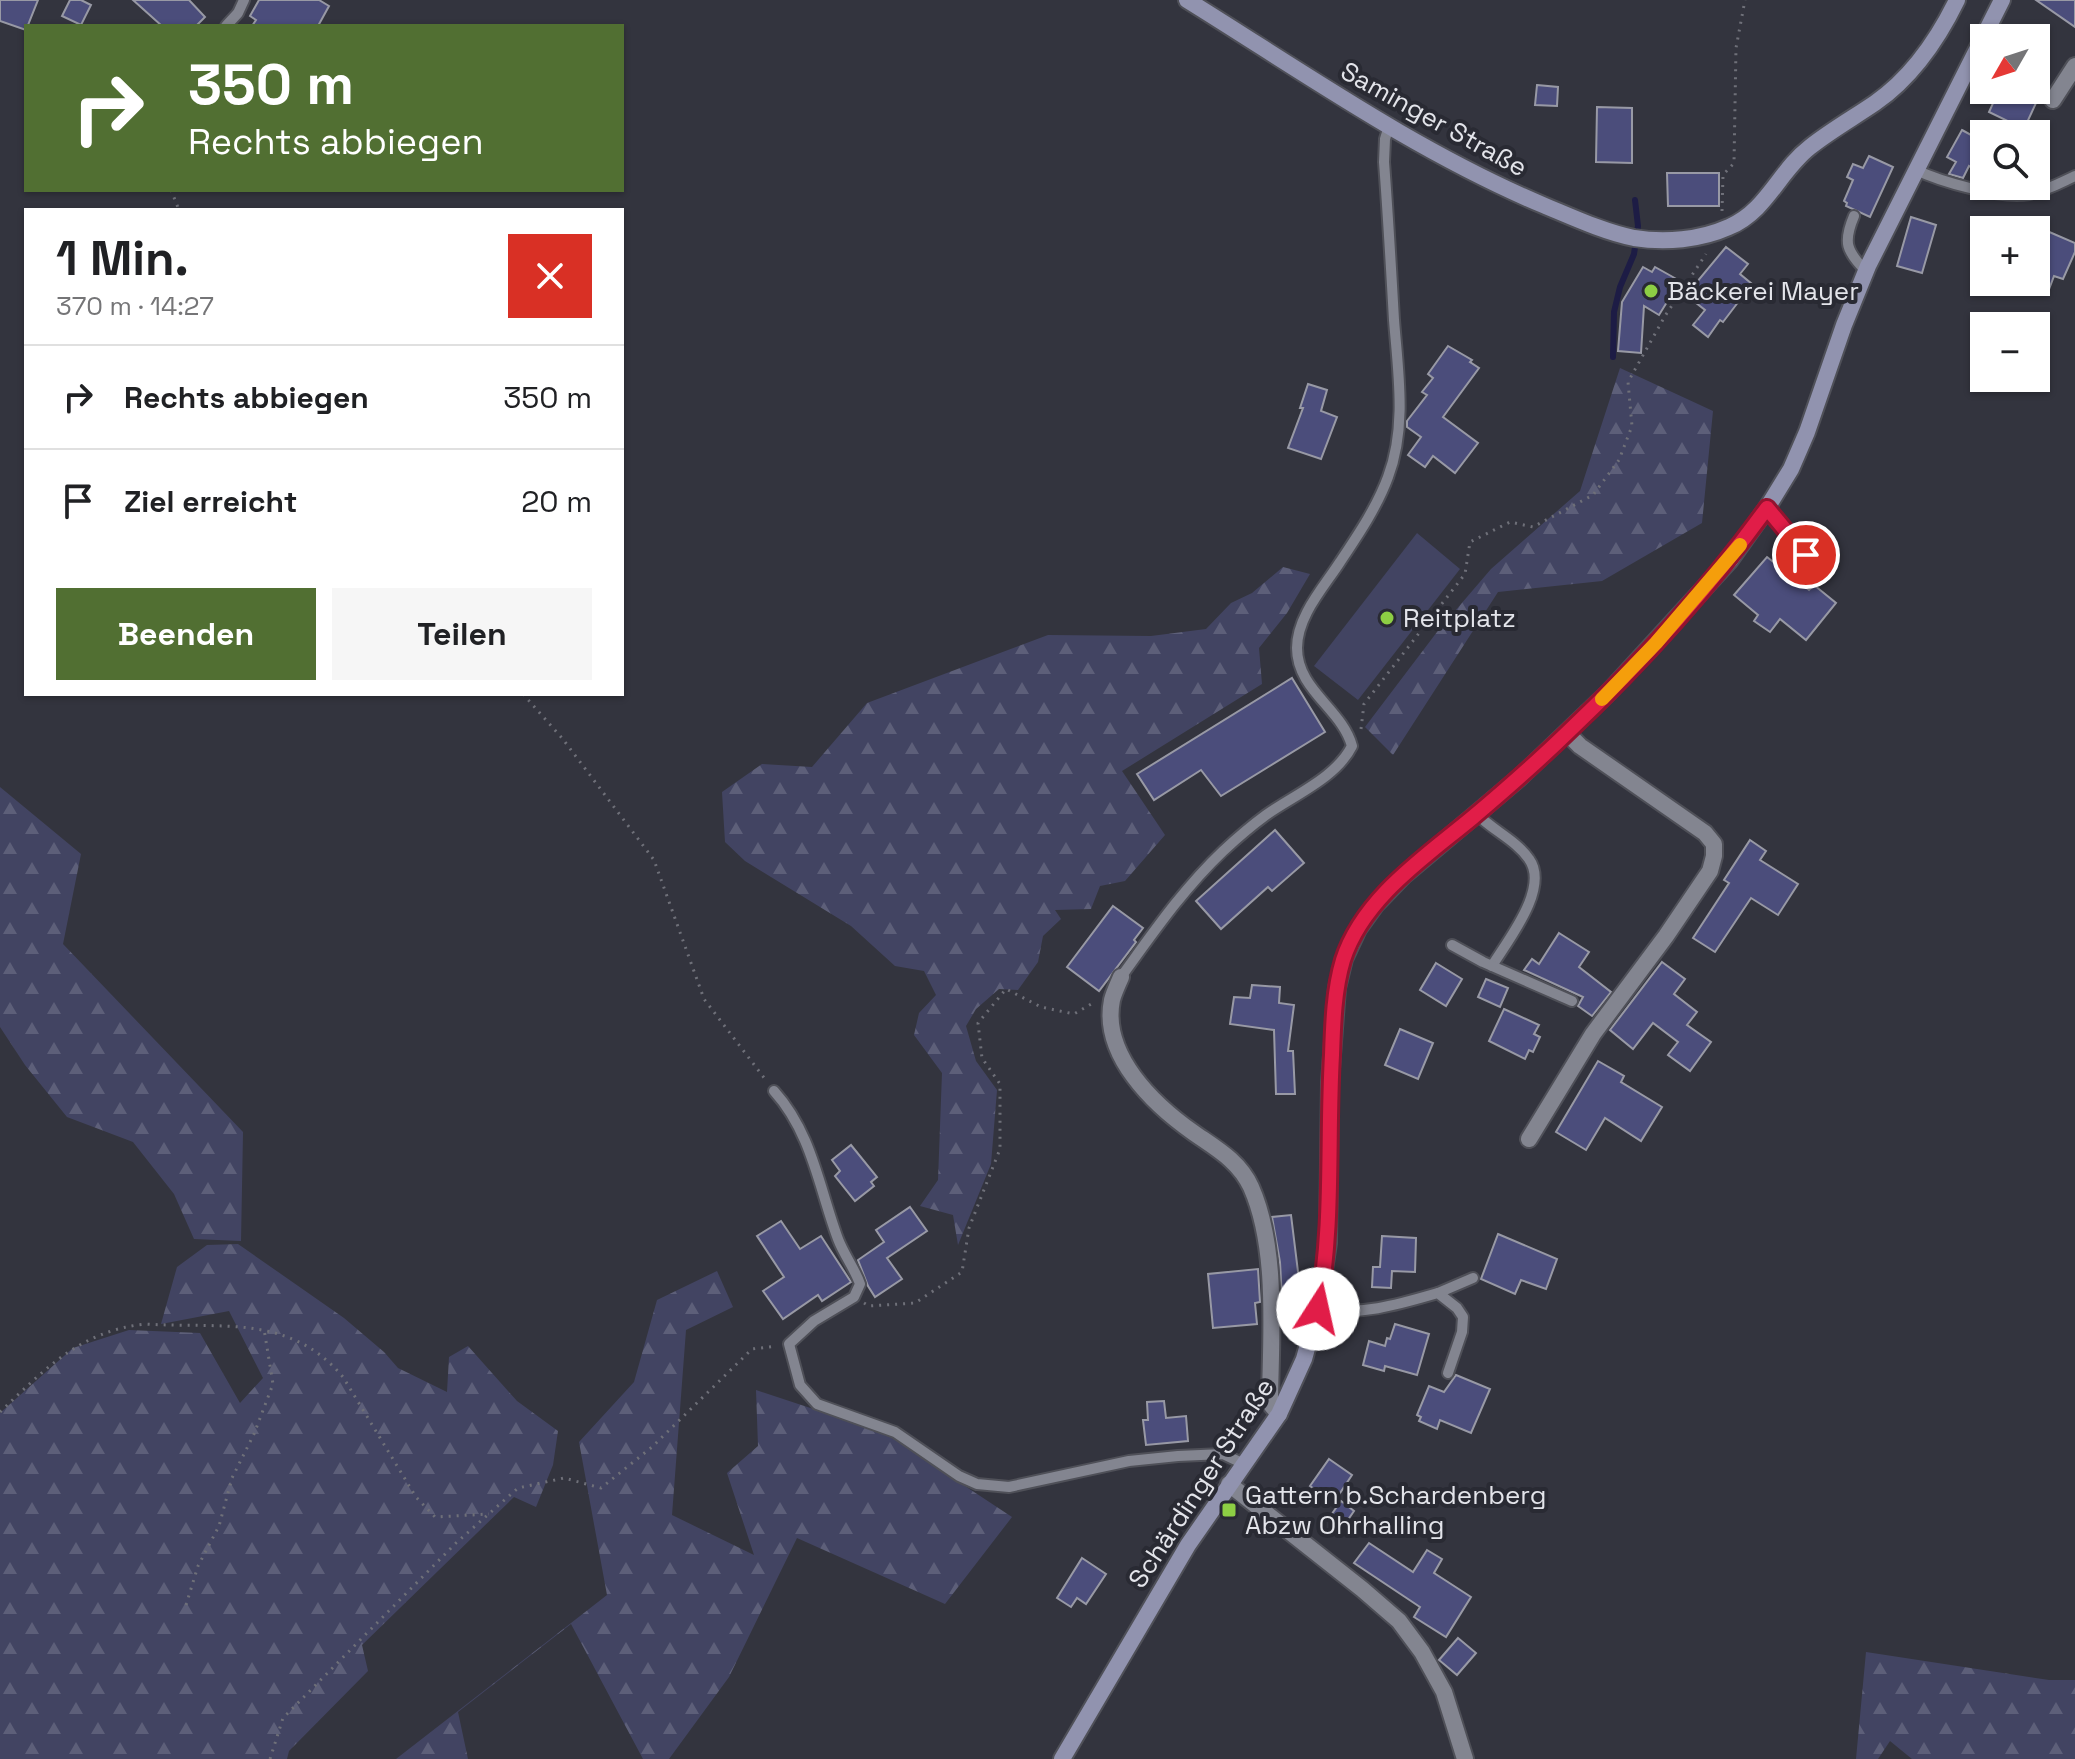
<!DOCTYPE html>
<html lang="de">
<head>
<meta charset="utf-8">
<style>
  body { margin:0; font-family:"Space Grotesk",sans-serif; background:#f6f6f6; color:#202124; height:100vh; display:flex; flex-direction:column; font-size:30px; white-space:nowrap }
  * { box-sizing:border-box; margin:0 }
  p { font-size:26px; color:#757577 }
  .icon { flex:none; width:44px; height:44px; fill:none; stroke:currentColor; stroke-width:2; stroke-linecap:round; stroke-linejoin:round }
  .map { position:relative; flex:1; overflow:hidden }
  .details { position:absolute; left:24px; top:208px; width:600px; height:488px; display:flex; flex-direction:column; background:#fff; border-radius:0px; box-shadow:0 2px 6px #0004 }
  .details>* { flex:none }
  .top-card { position:absolute; left:24px; top:24px; width:600px; height:168px; border-radius:0px; box-shadow:0 2px 6px #0004; background:#516f32; color:#fff; overflow:hidden }
  .needle { width:52px; rotate:231deg }
  .fabs { position:absolute; left:1970px; top:24px; display:grid; gap:16px }
  .fabs a { display:grid; place-items:center; width:80px; height:80px; border-radius:0px; background:#fff; box-shadow:0 2px 6px #0004; font-size:40px }
  .pin { position:absolute; display:grid; place-items:center; width:68px; height:68px; color:#fff; margin:-34px; border:4px solid #fff; border-radius:50%; box-shadow:0 2px 8px #0007 }
  .me { position:absolute; width:88px; margin:-44px; rotate:10deg; stroke-linejoin:round; filter:drop-shadow(0 0 6px #0008) }
  .turn { display:flex; align-items:center; gap:28px; height:168px; padding:0 32px; font-size:36px }
  .turn .icon { width:104px; height:104px; stroke-width:2.5 }
  .turn b { display:block; font-size:56px; line-height:68px }
  .round { display:grid; place-items:center; flex:none; width:84px; height:84px; border-radius:0px; background:#f6f6f6 }
  .head { display:flex; align-items:center; justify-content:space-between; height:136px; padding:0 32px }
  h1 { font-size:48px; font-weight:700; line-height:60px }
  .primary-button { display:flex; gap:16px; margin-top:auto; padding:16px 32px }
  .primary-button a { flex:1; height:92px; border-radius:0px; background:#516f32; color:#fff; font-size:32px; font-weight:700; line-height:92px; text-align:center }
  .primary-button a+a { background:#f6f6f6; color:#202124 }
  ul { padding:0; list-style:none }
  li { display:flex; align-items:center; gap:24px; height:104px; padding:0 32px; border-top:2px solid #e0e0e0 }
  li div { flex:1 }
  li b { display:block; font-size:30px }
  li em { font-style:normal }
  .map>svg:first-child { display:block }
  .green { fill:#424462 }
  .forest { fill:url(#forest-firs) }
  .lines { fill:none; stroke-linecap:round; stroke-linejoin:round }
  .stream { stroke:#1d1c45; stroke-width:6 }
  .building { fill:#4b4d7b; stroke:#9899a5; stroke-width:2 }
  .lane-casing { stroke:#4f5058; stroke-width:14 }
  .street-casing { stroke:#4f5058; stroke-width:20 }
  .secondary-casing { stroke:#4f5058; stroke-width:20 }
  .path { stroke:#6f7079; stroke-width:3; stroke-dasharray:2 6; stroke-linecap:butt }
  .lane { stroke:#838590; stroke-width:10 }
  .street { stroke:#838590; stroke-width:16 }
  .secondary { stroke:#9193af; stroke-width:16 }
  .route-casing { stroke:#92132f; stroke-width:20 }
  .route { stroke:#e11d48; stroke-width:14 }
  .slow { stroke:#f59e0b; stroke-width:14 }
  .poi-dot { fill:#8dce44; stroke:#292a33; stroke-width:3 }
  .labels { text-anchor:middle; stroke-width:8; stroke-linejoin:round; paint-order:stroke }
  .street-label { font-size:26px; fill:#e3e4ea; stroke:#292a33 }
  .poi-label { font-size:26px; fill:#e3e4ea; stroke:#292a33; text-anchor:start }
</style>
</head>
<body>
<div class="map">
<svg width="2075" height="1759" viewBox="0 0 2075 1759">
  <defs>
    <pattern id="forest-firs" width="22" height="20" patternUnits="userSpaceOnUse" patternTransform="scale(2)"><rect width="22" height="20" fill="#424462"/><path d="M5 1l3.5 6h-7zM16 11l3.5 6h-7z" fill="#5d5f79"/></pattern>
  </defs>
  <rect width="100%" height="100%" fill="#33343e"/>
  <polygon class="green" points="1417,533 1460,569 1358,700 1314,666"/>
  <g class="forest">
    <polygon points="1620,368 1713,411 1702,523 1602,581 1498,592 1393,755 1365,727 1437,632 1491,569 1580,491"/>
    <polygon points="1283,567 1310,574 1287,613 1259,648 1262,684 1122,771 1165,835 1125,881 1100,886 1091,909 1055,910 1061,919 1043,936 1038,962 1018,990 999,989 976,1009 966,1026 976,1061 997,1090 991,1164 958,1245 953,1215 920,1206 938,1180 942,1073 914,1035 919,1013 936,995 924,971 895,966 851,926 745,861 725,842 722,792 762,764 812,767 867,703 1048,635 1151,636 1206,629 1231,603 1252,593"/>
    <polygon points="0,787 81,854 63,944 243,1132 241,1241 194,1239 174,1194 133,1142 67,1117 25,1065 0,1027"/>
    <polygon points="238,1244 344,1318 384,1352 398,1368 447,1392 449,1357 468,1346 517,1401 558,1431 553,1465 536,1507 514,1497 362,1645 368,1671 289,1751 287,1759 0,1759 0,1413 73,1348 129,1330 200,1333 240,1403 263,1378 229,1311 161,1324 177,1267 207,1245"/>
    <polygon points="717,1271 733,1307 686,1330 672,1515 754,1555 727,1473 758,1446 756,1390 883,1432 1012,1517 945,1604 797,1538 729,1677 669,1759 643,1759 571,1624 458,1712 468,1759 396,1759 607,1595 579,1442 634,1382 657,1300"/>
    <polygon points="1866,1652 2049,1680 2075,1680 2075,1759 1912,1759 1890,1741 1878,1759 1856,1759"/>
  </g>
  <g class="lines">
    <polyline class="stream" points="1613,357 1614,312 1620,287 1634,254 1638,226 1635,200"/>
  </g>
  <g class="building">
    <polygon points="0,0 38,0 26,30 0,21"/>
    <polygon points="70,0 81,0 91,5 81,25 62,16"/>
    <polygon points="133,0 189,0 205,17 196,26 162,26"/>
    <polygon points="259,0 319,0 329,6 318,26 252,26 256,20 250,16"/>
    <polygon points="2036,0 2075,0 2075,27"/>
    <polygon points="1537,85 1558,87 1557,106 1535,105"/>
    <polygon points="1999,90 2042,90 2024,129 1989,112"/>
    <polygon points="1597,107 1632,108 1632,163 1596,162"/>
    <polygon points="1962,130 1984,142 1984,155 1976,170 1969,166 1963,178 1949,174 1956,162 1947,157"/>
    <polygon points="1869,156 1893,167 1870,217 1846,206 1847,203 1844,201 1853,180 1847,177 1853,164 1863,168"/>
    <polygon points="1667,173 1719,173 1719,206 1668,206"/>
    <polygon points="1911,217 1936,225 1922,273 1897,266"/>
    <polygon points="2047,231 2075,243 2075,252 2063,279 2054,276 2048,292 2036,287 2036,235 2044,239"/>
    <polygon points="1726,247 1748,264 1740,274 1752,284 1723,322 1720,320 1708,337 1693,325 1705,310 1686,295"/>
    <polygon points="1643,267 1652,272 1655,267 1680,281 1659,315 1644,306 1641,353 1618,351 1622,302"/>
    <polygon points="1448,346 1472,360 1470,362 1479,368 1443,417 1478,443 1455,473 1433,456 1425,467 1408,455 1421,437 1407,427 1407,421 1427,395 1422,392 1433,378 1428,374"/>
    <polygon points="1308,384 1327,390 1321,411 1337,417 1321,459 1288,448 1303,408 1300,408"/>
    <polygon points="1767,557 1809,590 1814,585 1836,603 1806,640 1780,619 1770,632 1754,621 1758,615 1734,595"/>
    <polygon points="1292,678 1325,732 1221,796 1201,770 1154,800 1137,774"/>
    <polygon points="1275,830 1304,863 1272,891 1268,887 1221,929 1196,901"/>
    <polygon points="1750,840 1766,851 1760,860 1798,884 1778,915 1751,898 1715,952 1693,938 1729,883 1724,880"/>
    <polygon points="1113,906 1143,928 1134,940 1136,942 1099,991 1067,967"/>
    <polygon points="1559,933 1589,952 1579,967 1611,992 1592,1016 1578,1006 1583,997 1524,970 1532,959 1539,964"/>
    <polygon points="1662,962 1685,979 1674,994 1697,1012 1687,1025 1711,1042 1690,1071 1668,1055 1678,1042 1653,1023 1633,1049 1610,1030"/>
    <polygon points="1436,963 1462,979 1446,1006 1420,990"/>
    <polygon points="1486,979 1508,988 1500,1007 1478,997"/>
    <polygon points="1252,985 1280,987 1279,1003 1294,1005 1288,1051 1293,1051 1295,1094 1276,1094 1274,1030 1230,1024 1234,997 1250,998"/>
    <polygon points="1504,1009 1539,1025 1534,1034 1540,1037 1533,1052 1529,1050 1525,1059 1489,1041"/>
    <polygon points="1400,1029 1433,1043 1418,1079 1385,1065"/>
    <polygon points="1598,1061 1624,1076 1621,1082 1662,1107 1641,1141 1605,1118 1586,1150 1556,1132"/>
    <polygon points="851,1145 877,1177 871,1182 874,1186 855,1201 835,1176 840,1171 832,1160"/>
    <polygon points="910,1207 927,1231 887,1258 902,1279 875,1297 868,1286 858,1260 884,1242 876,1230"/>
    <polygon points="1291,1215 1301,1296 1282,1298 1280,1262 1272,1217"/>
    <polygon points="781,1221 800,1249 821,1236 851,1282 822,1301 818,1295 783,1319 763,1291 784,1277 757,1236"/>
    <polygon points="1498,1234 1557,1259 1546,1289 1521,1280 1515,1294 1481,1279"/>
    <polygon points="1382,1236 1416,1238 1415,1272 1392,1271 1391,1288 1372,1287 1373,1267 1380,1267"/>
    <polygon points="1258,1269 1260,1302 1255,1303 1257,1324 1213,1328 1208,1274"/>
    <polygon points="1395,1324 1429,1334 1417,1375 1385,1366 1384,1371 1363,1365 1369,1341 1385,1346 1387,1338 1390,1339"/>
    <polygon points="1456,1375 1490,1389 1471,1433 1440,1420 1437,1429 1419,1421 1421,1417 1417,1415 1429,1386 1444,1392"/>
    <polygon points="1164,1401 1166,1418 1186,1416 1188,1441 1146,1445 1143,1420 1148,1420 1147,1402"/>
    <polygon points="1329,1459 1352,1475 1334,1502 1310,1486"/>
    <polygon points="1341,1501 1354,1511 1343,1527 1329,1518"/>
    <polygon points="1369,1543 1413,1572 1427,1550 1442,1559 1434,1573 1471,1597 1446,1637 1414,1617 1420,1607 1354,1563"/>
    <polygon points="1082,1558 1106,1574 1086,1604 1077,1598 1071,1607 1057,1598"/>
    <polygon points="1458,1638 1476,1653 1457,1675 1439,1660"/>
  </g>
  <g class="lines">
    <g class="lane-casing">
      <g id="lane">
        <polyline points="226,26 238,13 244,0"/>
        <path d="M1914,169C1941,182 2000,199 2029,194C2046,191 2060,183 2075,176"/>
        <path d="M1854,216C1843,242 1846,251 1866,271"/>
        <polyline points="1767,508 1806,555 1808,570"/>
        <path d="M1477,814C1492,830 1516,840 1529,859C1550,888 1508,940 1492,966"/>
        <polyline points="1452,945 1483,962 1572,1001"/>
        <path d="M1121,977C1153,933 1183,889 1223,851C1236,839 1251,826 1266,815C1294,795 1336,778 1352,746C1342,709 1297,690 1297,648C1297,616 1324,587 1340,562C1358,535 1377,507 1388,477C1407,427 1398,372 1394,320C1391,267 1388,215 1384,162L1385,139L1389,126"/>
        <path d="M774,1091C812,1133 819,1188 838,1239C844,1255 855,1269 860,1284L854,1297L814,1321L789,1344L800,1385L817,1404L895,1432L959,1476L977,1484L1009,1487L1129,1461L1178,1456L1223,1454L1244,1464"/>
        <polyline points="1438,1293 1473,1278"/>
        <path d="M1318,1309C1360,1316 1397,1305 1438,1293L1457,1308L1463,1317L1462,1332L1448,1373"/>
      </g>
    </g>
    <g class="street-casing">
      <g id="street">
        <polyline points="2053,100 2075,66"/>
        <path d="M1121,977C1118,984 1114,992 1112,1000C1101,1055 1154,1105 1194,1133C1217,1149 1239,1161 1251,1187C1278,1248 1271,1333 1270,1398L1272,1406L1279,1414"/>
        <polyline points="1529,1139 1593,1034 1666,936 1710,871 1714,856 1714,844 1705,833 1580,746 1567,733"/>
        <polyline points="1229,1484 1362,1589 1399,1621 1422,1652 1444,1692 1465,1759"/>
      </g>
    </g>
    <g class="secondary-casing">
      <g id="secondary">
        <path d="M1187,0C1303,72 1417,152 1543,205C1572,217 1604,232 1634,238C1665,243 1700,240 1729,227C1767,211 1779,171 1810,147C1830,131 1853,118 1875,103C1911,78 1938,39 1957,0"/>
        <polyline points="1062,1759 1188,1545 1279,1414 1304,1359 1318,1309 1328,1243 1330,1082 1337,988 1344,959 1358,929 1376,904 1404,875 1519,778 1608,693 1730,560 1767,508 1791,469 1807,432 1844,325 1868,266 2002,0"/>
      </g>
    </g>
    <g class="path">
      <polyline points="171,190 179,210"/>
      <polyline points="1722,211 1723,175 1734,163 1736,48 1745,0"/>
      <polyline points="523,694 562,738 654,860 704,999 765,1079"/>
      <polyline points="1361,729 1364,704 1465,574 1470,542 1510,522 1533,527 1593,495 1619,460 1632,426 1628,382 1665,316 1706,254"/>
      <polyline points="864,1303 869,1306 915,1303 962,1272 969,1228 1000,1149 1000,1084 982,1058 978,1023 1006,989 1041,1007 1074,1014 1093,1003"/>
      <path d="M0,1412C45,1369 80,1331 145,1324C220,1329 289,1313 343,1377L416,1497L435,1517L489,1514"/>
      <polyline points="186,1605 198,1566 219,1526 232,1478 254,1434 273,1384 264,1329"/>
      <polyline points="270,1759 283,1718 456,1543 518,1488 564,1478 601,1488 652,1447 752,1349 777,1346"/>
    </g>
    <use href="#lane" class="lane"/>
    <use href="#street" class="street"/>
    <use href="#secondary" class="secondary"/>
  </g>
  <g class="lines">
    <g class="route-casing">
      <path id="route" d="M1318,1309C1334,1223 1327,1142 1332,1055C1333,1024 1334,990 1343,960C1363,898 1425,857 1472,818C1504,791 1536,763 1567,733C1640,664 1708,589 1767,508L1806,555"/>
    </g>
    <use href="#route" class="route"/>
    <polyline class="slow" points="1602,699 1656,643 1740,545"/>
  </g>
  <g class="poi-dot">
    <circle cx="1651" cy="291" r="8"/>
    <circle cx="1387" cy="618" r="8"/>
    <rect x="1221" y="1502" width="16" height="16" rx="4"/>
  </g>
  <g class="labels">
    <g class="street-label">
      <text transform="translate(1434 119) rotate(29)" y="9">Saminger Straße</text>
      <text transform="translate(1201 1483) rotate(-57)" y="9">Schärdinger Straße</text>
    </g>
    <g class="poi-label">
      <text x="1667" y="300">Bäckerei Mayer</text>
      <text x="1403" y="627">Reitplatz</text>
      <text x="1245" y="1504">Gattern b.Schardenberg<tspan x="1245" dy="30">Abzw Ohrhalling</tspan></text>
    </g>
  </g>
</svg>
<div class="fabs">
<a><svg class="needle" viewBox="-14 -14 28 28"><path d="M0-13l5 13h-10z" fill="#e53935"/><path d="M0 13l5-13h-10z" fill="#757577"/></svg></a>
<a><svg class="icon" aria-label="search" viewBox="0 0 24 24"><circle cx="10" cy="10" r="6"/><path d="M15 15l6 6"/></svg></a>
<a>+</a>
<a>−</a>
</div>
<div class="pin" style="left:1806px;top:555px;background:#d93025"><svg class="icon" aria-label="arrive" viewBox="0 0 24 24"><path d="M6 21V4h12l-3 4 3 4H6"/></svg></div>
<svg class="me" style="left:1318px;top:1309px" viewBox="-20 -20 40 40"><circle r="19" fill="#fff"/><path d="M0-13L10 11 0 6-10 11z" fill="#e11d48"/></svg>
<div class="top-card">
<div class="turn"><svg class="icon" aria-label="right" viewBox="0 0 24 24"><path d="M7 20v-9h11M14 6l5 5-5 5"/></svg><div><b>350 m</b>Rechts abbiegen</div></div>
</div>
<section class="details">
<div class="head"><div><h1>1 Min.</h1><p>370 m · 14:27</p></div><a class="round" style="background:#d93025;color:#fff"><svg class="icon" aria-label="close" viewBox="0 0 24 24"><path d="M6 6l12 12M18 6L6 18"/></svg></a></div>
<ul>
<li><svg class="icon" aria-label="right" viewBox="0 0 24 24"><path d="M7 20v-9h11M14 6l5 5-5 5"/></svg><div><b>Rechts abbiegen</b></div><em>350 m</em></li>
<li><svg class="icon" aria-label="arrive" viewBox="0 0 24 24"><path d="M6 21V4h12l-3 4 3 4H6"/></svg><div><b>Ziel erreicht</b></div><em>20 m</em></li>
</ul>
<div class="primary-button"><a>Beenden</a><a>Teilen</a></div>
</section>
</div>
</body>
</html>
